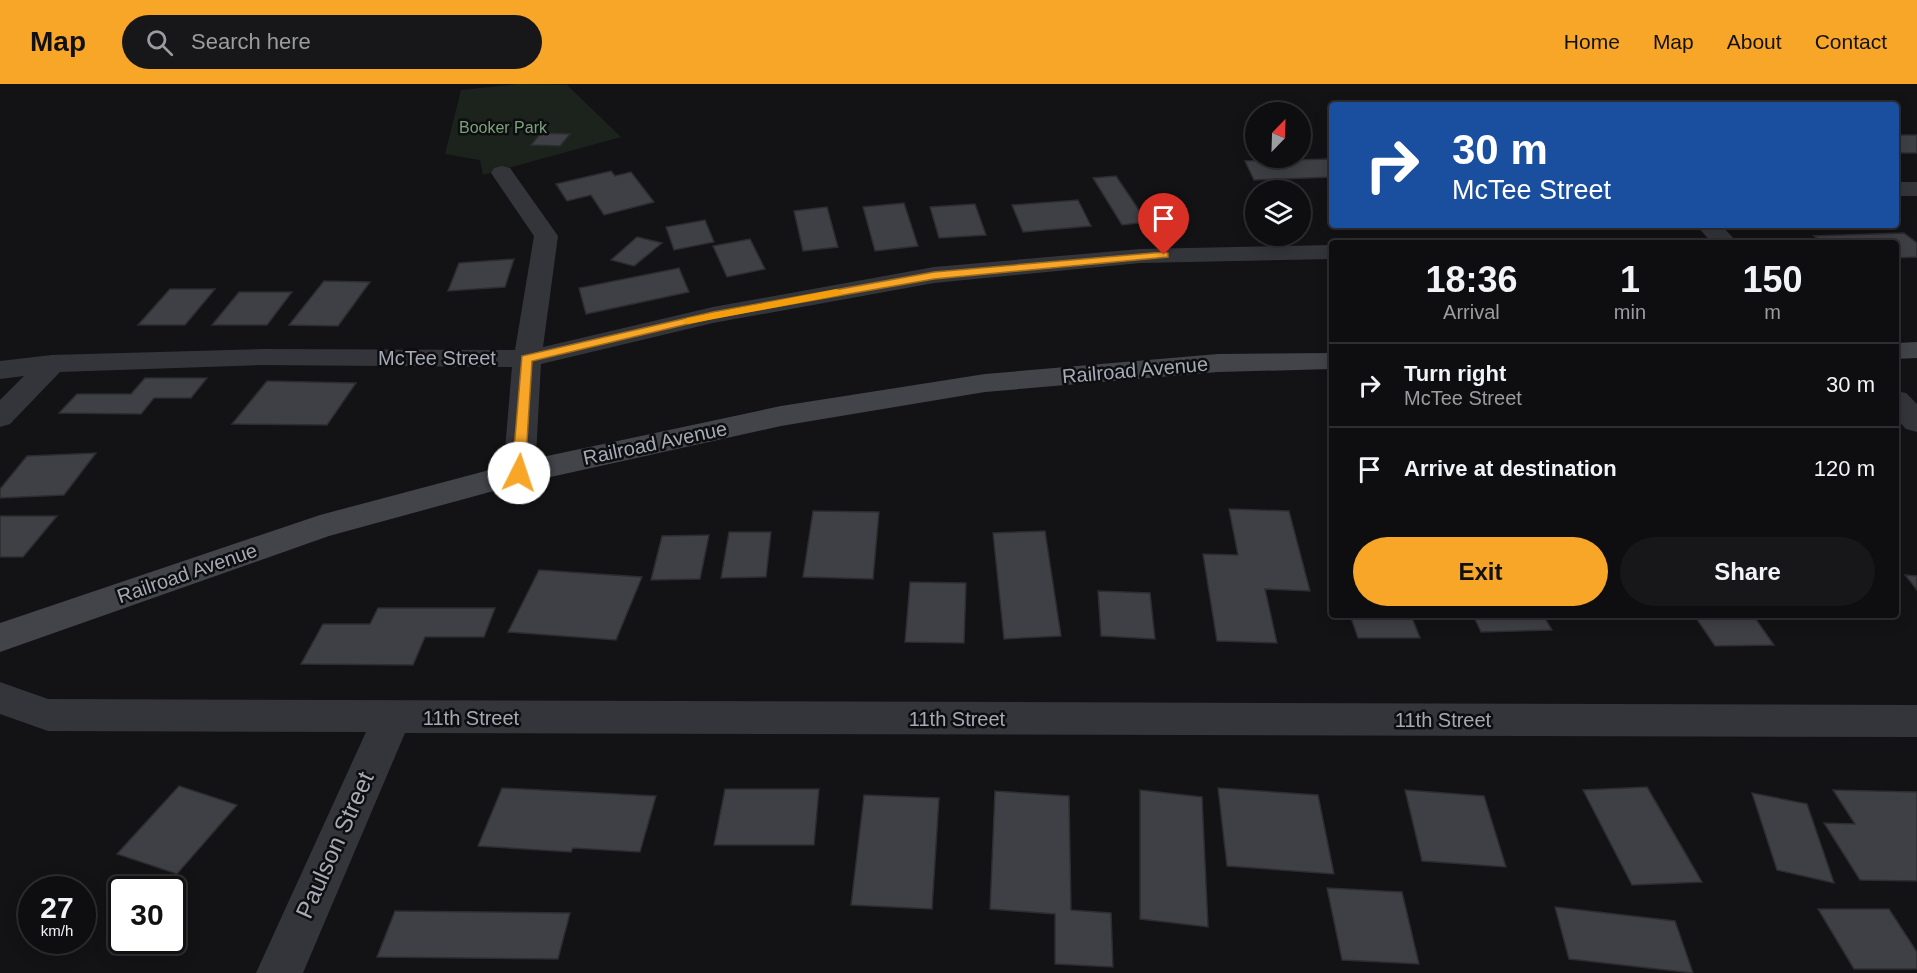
<!DOCTYPE html>
<html lang="en">
<head>
<meta charset="utf-8">
<style>
  body { margin:0; font-family:Arial,sans-serif; background:#171719; color:#f1f3f6; height:100vh; display:flex; flex-direction:column; font-size:22px; white-space:nowrap }
  * { box-sizing:border-box; margin:0 }
  p { font-size:20px; color:#9b9c9f }
  .icon { flex:none; width:33px; height:33px; fill:none; stroke:currentColor; stroke-width:2; stroke-linecap:round; stroke-linejoin:round }
  .map { position:relative; flex:1; overflow:hidden }
  .panel { position:absolute; left:1329px; top:156px; width:570px; height:378px; display:flex; flex-direction:column; background:#0e0e10; border-radius:6px; box-shadow:0 3px 15px #0003,0 0 0 2px #2e2e30 }
  .panel>* { flex:none }
  .hud { position:absolute; left:1329px; top:18px; width:570px; height:126px; border-radius:6px; box-shadow:0 3px 15px #0003,0 0 0 2px #2e2e30; background:#1a4fa0; color:#fff; overflow:hidden }
  .needle { width:39px; rotate:23deg }
  .fabs { position:absolute; left:1245px; top:18px; display:grid; gap:12px }
  .fabs a { display:grid; place-items:center; width:66px; height:66px; border-radius:50%; background:#0e0e10; box-shadow:0 3px 15px #0003,0 0 0 2px #2e2e30; font-size:30px }
  .speed { position:absolute; left:18px; top:792px; display:flex; gap:12px; font-size:30px; font-weight:700; text-align:center }
  .speed>* { display:grid; place-content:center; width:78px; height:78px; border-radius:50%; background:#0e0e10; box-shadow:0 3px 15px #0003,0 0 0 2px #2e2e30; line-height:1 }
  .speed small { font-size:15px; font-weight:400 }
  .speed .limit { border:3px solid #111; border-radius:9px; background:#fff; color:#111 }
  .pin { position:absolute; display:grid; place-items:center; width:51px; height:51px; color:#fff; margin:-62px -26px; border-radius:50% 50% 50% 0; rotate:-45deg; box-shadow:0 0 6px #0007 }
  .pin .icon { rotate:45deg }
  .me { position:absolute; width:66px; margin:-33px; rotate:4deg; stroke-linejoin:round; filter:drop-shadow(0 0 4px #0008) }
  .turn { display:flex; align-items:center; gap:21px; height:126px; padding:0 24px; font-size:27px }
  .turn .icon { width:78px; height:78px; stroke-width:2.5 }
  .turn b { display:block; font-size:42px; line-height:51px }
  .eta { display:flex; justify-content:space-evenly; align-items:center; height:102px; text-align:center }
  .eta b { font-size:36px; font-weight:800; line-height:42px }
  .cta { display:flex; gap:12px; margin-top:auto; padding:12px 24px }
  .cta a { flex:1; height:69px; border-radius:36px; background:#f7a628; color:#111; font-size:24px; font-weight:800; line-height:69px; text-align:center }
  .cta a+a { background:#171719; color:#f1f3f6 }
  ul { padding:0; list-style:none }
  li { display:flex; align-items:center; gap:18px; height:84px; padding:0 24px; border-top:2px solid #2e2e30 }
  li div { flex:1 }
  li b { display:block; font-size:22px }
  li em { font-style:normal }
  header { display:flex; align-items:center; gap:36px; box-sizing:border-box; height:84px; padding:0 30px; background:#f7a628; color:#111 }
  header strong { font-size:28px }
  nav { display:flex; gap:33px; margin-inline-start:auto; font-size:21px }
  .search { width:420px; height:54px; background:#171719; display:flex; align-items:center; gap:15px; box-sizing:border-box; padding:0 21px; border-radius:33px; color:#9b9c9f; font-size:22px }
  .map>svg:first-child { display:block }
  .green { fill:#1b231c }
  .building { fill:#3f4045; stroke:#2d2d31; stroke-width:1.5 }
  .lines { fill:none; stroke-linecap:round; stroke-linejoin:round }
  .street { fill:#34353a; fill-rule:evenodd }
  .secondary { fill:#42444a; fill-rule:evenodd }
  .route { fill:#f7a628; stroke:#a16c1a; stroke-width:1.5 }
  .slow { fill:#f59e0b }
  .labels { text-anchor:middle; stroke-width:5; stroke-linejoin:round; paint-order:stroke }
  .far-park-label { font-size:16px; fill:#7aa17b; stroke:#0e0e10 }
  .street-label { font-size:20px; fill:#a4aab6; stroke:#0e0e10 }
  .near-street-label { font-size:24px; fill:#a4aab6; stroke:#0e0e10 }
</style>
</head>
<body>
<header>
<strong>Map</strong>
<div class="search"><svg class="icon" aria-label="search" viewBox="0 0 24 24"><circle cx="10" cy="10" r="6"/><path d="M15 15l6 6"/></svg>Search here</div>
<nav><a>Home</a><a>Map</a><a>About</a><a>Contact</a></nav>
</header>
<div class="map">
<svg width="1917" height="889" viewBox="0 0 1917 889">
  <rect width="100%" height="100%" fill="#131315"/>
  <polygon class="green" points="519,0 567,1 621,53 483,91 480,76 445,70 461,6"/>
  <g class="building">
    <polygon points="541,49 570,50 560,62 531,61"/>
    <rect x="1896" y="51" width="21" height="18"/>
    <polygon points="1329,75 1332,80 1332,93 1254,96 1245,77"/>
    <polygon points="611,87 615,92 631,88 654,118 604,131 591,111 567,117 556,100"/>
    <polygon points="1116,92 1147,138 1122,141 1093,94"/>
    <polygon points="1078,116 1091,142 1023,148 1012,121"/>
    <polygon points="904,119 918,162 875,167 863,123"/>
    <polygon points="975,120 986,151 939,154 930,123"/>
    <polygon points="827,123 838,163 803,167 794,127"/>
    <polygon points="705,136 714,158 674,166 666,143"/>
    <polygon points="1904,149 1917,159 1917,173 1896,174 1896,159 1823,159 1814,152"/>
    <polygon points="637,153 662,159 634,182 611,176"/>
    <polygon points="750,155 765,185 727,193 713,162"/>
    <polygon points="514,175 505,203 448,207 459,179"/>
    <polygon points="679,184 689,208 586,230 579,204"/>
    <polygon points="324,197 370,198 338,242 289,241"/>
    <polygon points="170,205 215,205 185,241 138,241"/>
    <polygon points="239,208 292,208 267,241 212,241"/>
    <polygon points="145,294 207,294 191,314 154,314 141,330 59,329 77,310 131,310"/>
    <polygon points="267,297 356,299 327,341 232,340"/>
    <polygon points="96,369 64,411 0,414 0,405 27,372"/>
    <polygon points="1229,425 1289,427 1310,507 1265,505 1277,559 1217,557 1203,470 1238,471"/>
    <polygon points="813,427 879,428 873,495 803,493"/>
    <polygon points="0,432 57,432 23,473 0,473"/>
    <polygon points="1045,447 1061,552 1004,555 993,449"/>
    <polygon points="729,448 771,448 766,493 721,494"/>
    <polygon points="709,451 700,495 651,496 662,452"/>
    <polygon points="539,486 642,493 616,556 508,548"/>
    <polygon points="1905,491 1917,492 1917,506"/>
    <polygon points="910,498 966,499 964,559 905,558"/>
    <polygon points="1098,507 1150,509 1155,555 1101,552"/>
    <polygon points="378,524 495,524 484,553 425,553 413,581 301,580 323,540 370,540"/>
    <polygon points="1350,531 1411,531 1420,554 1358,554"/>
    <polygon points="1473,531 1543,531 1552,546 1481,548"/>
    <polygon points="1694,531 1753,531 1774,561 1715,562"/>
    <polygon points="179,702 237,721 177,790 117,770"/>
    <polygon points="1647,703 1702,798 1632,801 1583,706"/>
    <polygon points="502,704 656,712 640,768 573,764 571,768 478,762"/>
    <polygon points="1218,704 1318,711 1334,790 1227,782"/>
    <polygon points="725,705 819,705 814,761 714,761"/>
    <polygon points="1140,706 1202,713 1208,843 1140,835"/>
    <polygon points="1405,706 1484,712 1506,783 1422,777"/>
    <polygon points="1833,706 1917,708 1917,797 1860,796 1824,739 1855,740"/>
    <polygon points="995,707 1069,712 1071,826 1111,829 1113,883 1055,880 1055,830 990,825"/>
    <polygon points="1752,709 1807,720 1834,799 1777,786"/>
    <polygon points="864,711 939,714 932,825 851,821"/>
    <polygon points="1327,804 1402,808 1419,880 1342,876"/>
    <polygon points="1555,823 1675,837 1693,889 1569,875"/>
    <polygon points="1818,825 1889,825 1917,868 1917,885 1854,885"/>
    <polygon points="395,827 570,829 558,875 377,873"/>
  </g>
  <g class="lines">
    <g class="street">
      <polygon points="502,82 510,84 558,152 543,263 713,223 934,183 1140,165 1332,161 1332,175 1140,179 934,199 713,239 541,280 535,389 530,397 519,400 508,397 503,389 512,283 263,281 60,288 10,340 0,343 0,316 24,292 0,295 0,277 52,271 263,265 515,266 534,152 491,89 494,84"/>
      <rect x="1896" y="98" width="21" height="14"/>
      <polygon points="1696,141 1721,141 1738,159 1712,159"/>
      <polygon points="1896,307 1906,309 1917,320 1917,348 1906,345 1896,334"/>
      <polygon points="0,598 48,615 1917,621 1917,653 405,649 303,889 256,889 366,648 48,647 0,630"/>
    </g>
    <g class="secondary">
      <polygon points="1917,258 1917,274 1896,275 1896,259"/>
      <polygon points="1332,269 1332,285 1218,288 985,308 781,342 519,400 329,452 0,568 0,539 320,431 519,378 781,322 985,290 1218,270"/>
    </g>
  </g>
  <polygon class="route" points="1164,168 1168,169 1168,173 934,195 713,234 532,277 525,389 519,394 512,389 522,272 713,228 934,188"/>
  <polygon class="slow" points="837,205 843,209 841,211 688,240 682,237 688,234"/>
  <g class="labels">
    <g class="far-park-label">
      <text x="503" y="49">Booker Park</text>
    </g>
    <g class="street-label">
      <text x="437" y="281">McTee Street</text>
      <text transform="translate(1135 286) rotate(-5)" y="7">Railroad Avenue</text>
      <text transform="translate(655 359) rotate(-12)" y="7">Railroad Avenue</text>
      <text transform="translate(187 489) rotate(-19)" y="7">Railroad Avenue</text>
      <text x="471" y="641">11th Street</text>
      <text x="957" y="642">11th Street</text>
      <text x="1443" y="643">11th Street</text>
    </g>
    <g class="near-street-label">
      <text transform="translate(335 761) rotate(-66)" y="8">Paulson Street</text>
    </g>
  </g>
</svg>
<div class="fabs">
<a><svg class="needle" viewBox="-14 -14 28 28"><path d="M0-13l5 13h-10z" fill="#e53935"/><path d="M0 13l5-13h-10z" fill="#9b9c9f"/></svg></a>
<a><svg class="icon" aria-label="layers" viewBox="0 0 24 24"><path d="M12 4l9 5-9 5-9-5zM3 14l9 5 9-5"/></svg></a>
</div>
<div class="speed"><div>27<small>km/h</small></div><div class="limit">30</div></div>
<div class="pin" style="left:1164px;top:171px;background:#d93025"><svg class="icon" aria-label="arrive" viewBox="0 0 24 24"><path d="M6 21V4h12l-3 4 3 4H6"/></svg></div>
<svg class="me" style="left:519px;top:389px" viewBox="-20 -20 40 40"><circle r="19" fill="#fff"/><path d="M0-13L10 11 0 6-10 11z" fill="#f7a628"/></svg>
<div class="hud">
<div class="turn"><svg class="icon" aria-label="right" viewBox="0 0 24 24"><path d="M7 20v-9h11M14 6l5 5-5 5"/></svg><div><b>30 m</b>McTee Street</div></div>
</div>
<section class="panel">
<div class="eta">
<div><b>18:36</b><p>Arrival</p></div>
<div><b>1</b><p>min</p></div>
<div><b>150</b><p>m</p></div>
</div>
<ul>
<li><svg class="icon" aria-label="right" viewBox="0 0 24 24"><path d="M7 20v-9h11M14 6l5 5-5 5"/></svg><div><b>Turn right</b><p>McTee Street</p></div><em>30 m</em></li>
<li><svg class="icon" aria-label="arrive" viewBox="0 0 24 24"><path d="M6 21V4h12l-3 4 3 4H6"/></svg><div><b>Arrive at destination</b></div><em>120 m</em></li>
</ul>
<div class="cta"><a>Exit</a><a>Share</a></div>
</section>
</div>
</body>
</html>
